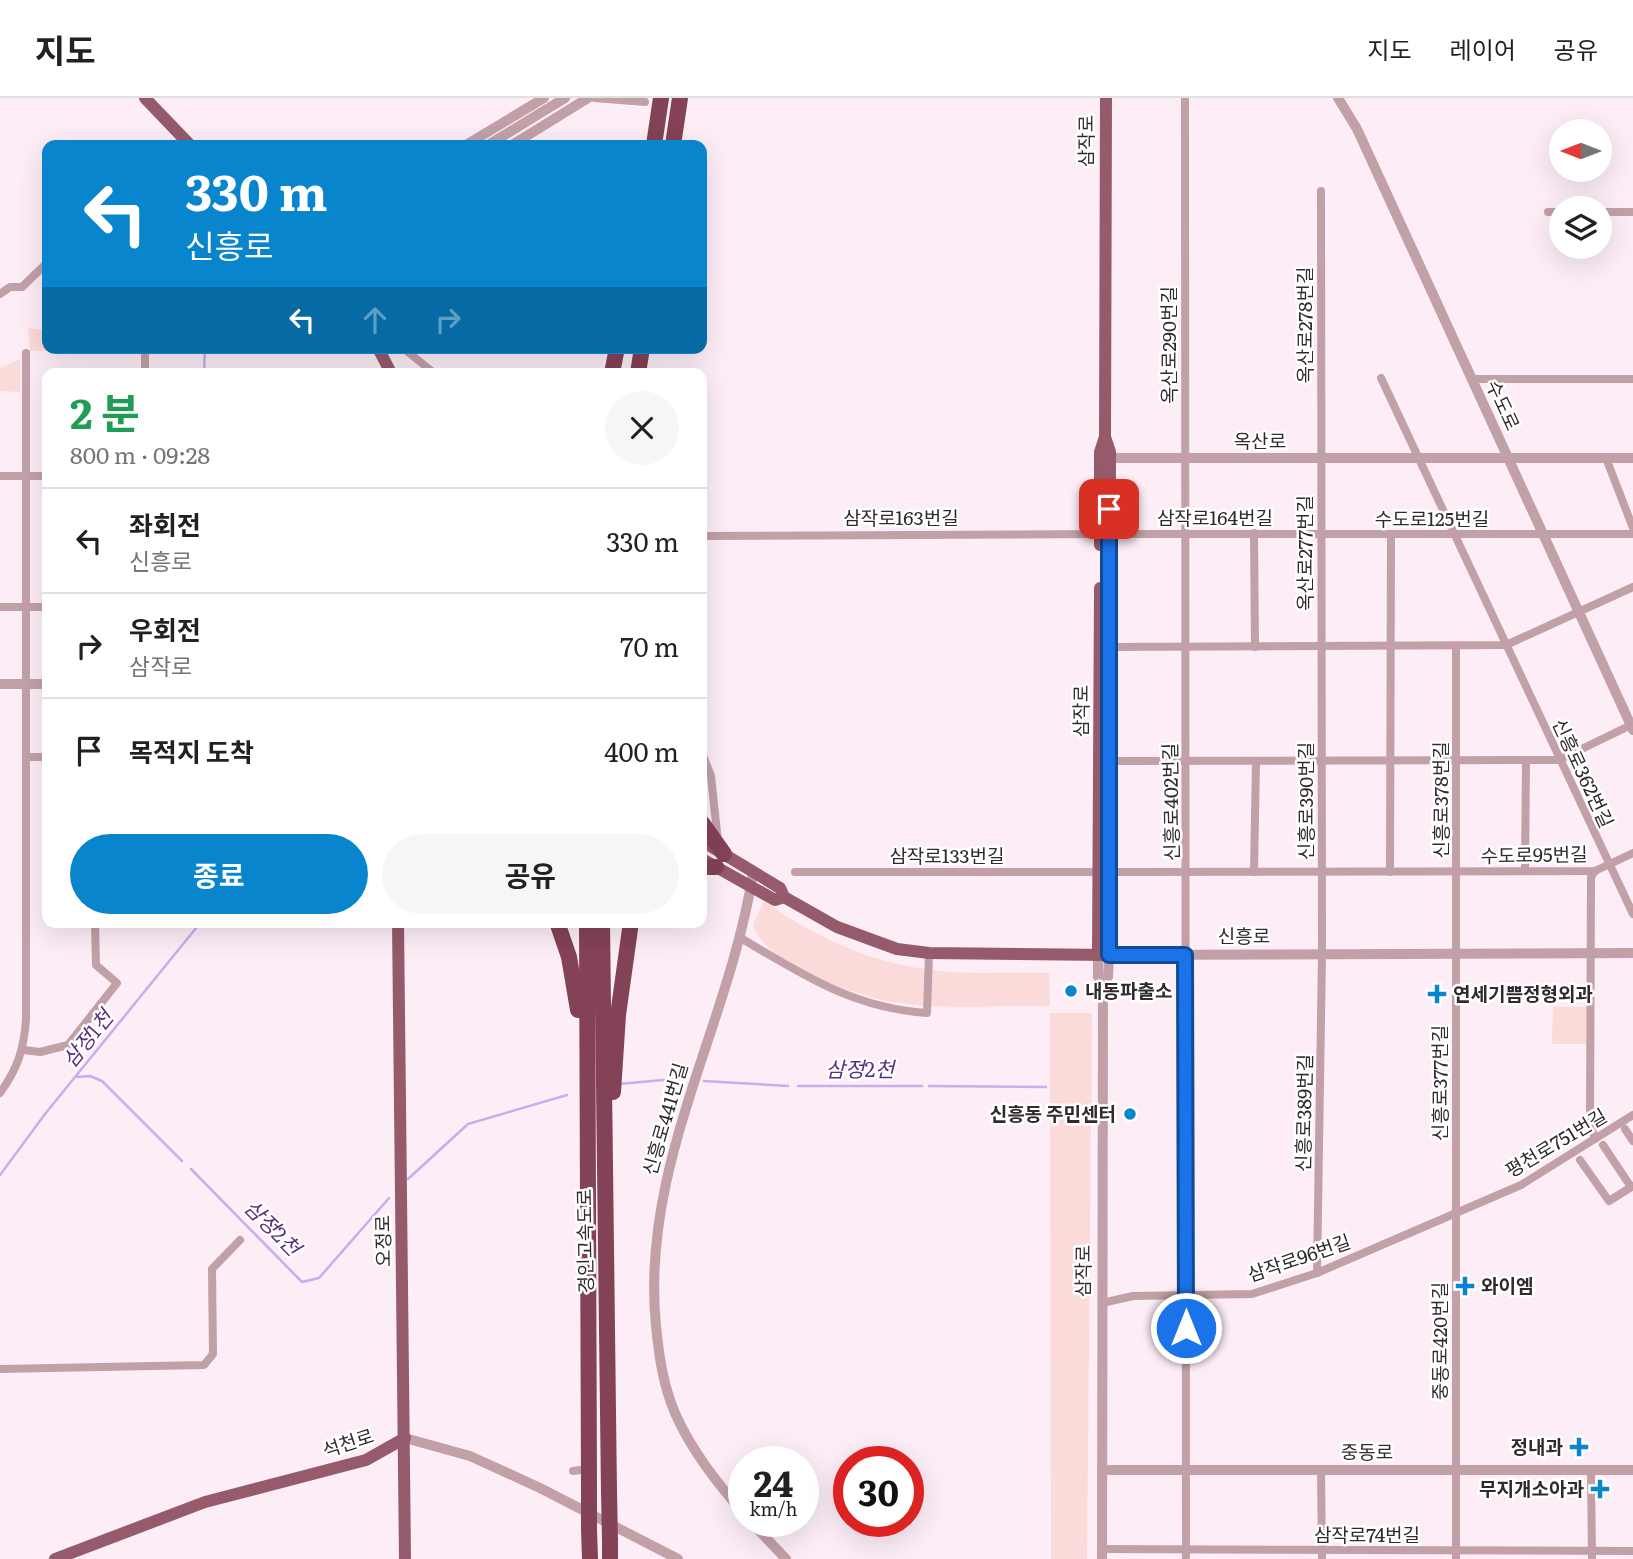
<!DOCTYPE html>
<html lang="ko">
<head>
<meta charset="utf-8">
<style>
  body { margin:0; font-family:Literata,"Noto Sans KR",serif; background:#f6f6f6; color:#202124; height:100vh; display:flex; flex-direction:column; font-size:26px; white-space:nowrap }
  * { box-sizing:border-box; margin:0 }
  p { font-size:23px; color:#757577 }
  .icon { flex:none; width:38px; height:38px; fill:none; stroke:currentColor; stroke-width:2; stroke-linecap:round; stroke-linejoin:round }
  .map { position:relative; flex:1; overflow:hidden }
  .details { position:absolute; left:42px; top:270px; width:665px; height:560px; display:flex; flex-direction:column; background:#fff; border-radius:14px; box-shadow:0 7px 28px #0002 }
  .details>* { flex:none }
  .banner { position:absolute; left:42px; top:42px; width:665px; height:214px; border-radius:14px; box-shadow:0 7px 28px #0002; background:#0885cd; color:#fff; overflow:hidden }
  .needle { width:46px; rotate:270deg }
  .buttons { position:absolute; left:1549px; top:21px; display:grid; gap:14px }
  .buttons a { display:grid; place-items:center; width:63px; height:63px; border-radius:50%; background:#fff; box-shadow:0 7px 28px #0002; font-size:35px }
  .speed { position:absolute; left:728px; top:1348px; display:flex; gap:14px; font-size:35px; font-weight:700; text-align:center }
  .speed>* { display:grid; place-content:center; width:91px; height:91px; border-radius:50%; background:#fff; box-shadow:0 7px 28px #0002; line-height:1 }
  .speed small { font-size:18px; font-weight:400 }
  .speed .limit { border:10px solid #d22; background:#fff; color:#111 }
  .pin { position:absolute; display:grid; place-items:center; width:60px; height:60px; color:#fff; margin:-30px; border-radius:14px; box-shadow:0 4px 10px #0006 }
  .me { position:absolute; width:77px; margin:-38px; rotate:0deg; stroke-linejoin:round; filter:drop-shadow(0 0 5px #0008) }
  .turn { display:flex; align-items:center; gap:24px; height:147px; padding:0 28px; font-size:32px }
  .turn .icon { width:91px; height:91px; stroke-width:2.5 }
  .turn b { display:block; font-size:49px; line-height:60px }
  .lanes { display:flex; align-items:center; height:66px; padding:0 28px; background:#0003; justify-content:center; gap:35px; direction:ltr }
  .lanes .off { opacity:.35 }
  .round { display:grid; place-items:center; flex:none; width:74px; height:74px; border-radius:37px; background:#f6f6f6 }
  .headline { display:flex; align-items:center; justify-content:space-between; height:119px; padding:0 28px }
  h1 { font-size:42px; font-weight:700; line-height:52px; color:#1e9e55 }
  .cta { display:flex; gap:14px; margin-top:auto; padding:14px 28px }
  .cta a { flex:1; height:80px; border-radius:42px; background:#0885cd; color:#fff; font-size:28px; font-weight:700; line-height:80px; text-align:center }
  .cta a+a { background:#f6f6f6; color:#202124 }
  ul { padding:0; list-style:none }
  li { display:flex; align-items:center; gap:21px; height:105px; padding:0 28px; border-top:2px solid #e0e0e0 }
  li div { flex:1 }
  li b { display:block; font-size:26px }
  li em { font-style:normal }
  header { display:flex; align-items:center; gap:42px; box-sizing:border-box; height:98px; padding:0 35px; background:#fff; border-bottom:2px solid #e0e0e0 }
  header strong { font-size:33px }
  nav { display:flex; gap:38px; margin-inline-start:auto; font-size:24px }
  .map>svg:first-child { display:block }
  .green { fill:#fbdbd9 }
  .lines { fill:none; stroke-linecap:round; stroke-linejoin:round }
  .stream { stroke:#c7aeed; stroke-width:2.5 }
  .minor { stroke:#c2a0a8; stroke-width:8 }
  .tertiary { stroke:#c2a0a8; stroke-width:10 }
  .primary { stroke:#955b6c; stroke-width:12 }
  .motorway { stroke:#844256; stroke-width:16 }
  .motorway-bridge { stroke:#844256; stroke-width:16 }
  .route-casing { stroke:#114b97; stroke-width:18 }
  .route { stroke:#1a73e8; stroke-width:12 }
  .poi-dot { fill:#0885cd; stroke:#fff; stroke-width:2.5 }
  .labels { text-anchor:middle; stroke-width:5; stroke-linejoin:round; paint-order:stroke }
  .street-label { font-size:19px; fill:#302a2e; stroke:#fff }
  .poi-label { font-size:19px; font-weight:bold; fill:#302a2e; stroke:#fff; text-anchor:start }
  .water-label { font-size:21px; font-style:italic; fill:#55327d; stroke:#fff }
</style>
</head>
<body>
<header>
<strong>지도</strong>
<nav><a>지도</a><a>레이어</a><a>공유</a></nav>
</header>
<div class="map">
<svg width="1633" height="1461" viewBox="0 0 1633 1461">
  <rect width="100%" height="100%" fill="#fcedf6"/>
  <g class="green">
    <polygon points="28,230 42,232 47,237 47,250 71,252 30,253"/>
    <polygon points="20,261 20,294 0,293 0,270"/>
    <path d="M764,803C814,839 869,864 931,872C969,877 1011,874 1049,875L1050,908C998,907 940,913 888,903C847,894 768,869 753,827Z"/>
    <polygon points="1553,909 1591,909 1591,946 1552,946"/>
    <polygon points="1050,915 1092,915 1087,1461 1051,1461"/>
  </g>
  <g class="lines">
    <g class="stream">
      <polyline points="204,275 205,250"/>
      <polyline points="77,979 90,978 102,983 182,1063"/>
      <polyline points="704,983 788,988"/>
      <polyline points="619,986 685,980"/>
      <polyline points="798,988 922,988"/>
      <polyline points="929,988 1046,989"/>
      <polyline points="191,1071 302,1184 319,1180 389,1100"/>
      <polyline points="0,1077 45,1016 201,824"/>
      <polyline points="408,1081 468,1026 567,997"/>
    </g>
    <g class="minor">
      <polyline points="595,0 645,4"/>
      <polyline points="1185,0 1186,1461"/>
      <polyline points="1548,114 1561,114"/>
      <polyline points="1600,114 1633,114"/>
      <polyline points="0,196 10,189 22,189 47,165"/>
      <polyline points="145,250 145,275"/>
      <polyline points="403,250 434,275"/>
      <polyline points="1381,280 1633,816"/>
      <polyline points="1472,281 1633,281"/>
      <polyline points="1606,360 1633,430"/>
      <polyline points="0,378 47,378"/>
      <polyline points="1254,435 1255,549"/>
      <polyline points="1109,436 1633,436"/>
      <polyline points="702,438 1100,436"/>
      <polyline points="0,509 47,509"/>
      <polyline points="1109,549 1506,547 1633,489"/>
      <polyline points="702,655 711,678 718,744"/>
      <polyline points="27,659 47,659"/>
      <polyline points="1105,663 1559,662 1633,626"/>
      <polyline points="1525,773 1526,662"/>
      <polyline points="1595,773 1591,779 1590,1024 1595,1041"/>
      <polyline points="795,774 1099,774"/>
      <polyline points="1109,774 1595,773 1633,755"/>
      <polyline points="1254,774 1256,663"/>
      <polyline points="1390,774 1391,436"/>
      <path d="M739,839C802,876 852,910 927,915L929,855"/>
      <polyline points="24,952 40,954 68,947 117,885 96,867 95,824"/>
      <path d="M0,995C18,970 24,951 26,921V255"/>
      <polyline points="1625,1031 1633,1043"/>
      <polyline points="1603,1047 1631,1089"/>
      <polyline points="1580,1062 1609,1103 1633,1088"/>
      <polyline points="1317,1175 1322,857 1321,93"/>
      <polyline points="1102,1205 1133,1198 1252,1196 1317,1175 1521,1087 1633,1017"/>
      <polyline points="0,1271 204,1267 213,1256 212,1171 240,1142"/>
      <polyline points="1321,1372 1322,1461"/>
      <polyline points="1591,1372 1592,1461"/>
      <polyline points="573,1373 580,1372"/>
      <polyline points="1102,1451 1633,1453"/>
      <polyline points="1456,1461 1456,549"/>
    </g>
    <g class="tertiary">
      <polyline points="1338,0 1357,31 1633,632"/>
      <polyline points="466,47 544,0"/>
      <polyline points="488,47 565,0"/>
      <polyline points="512,47 588,0"/>
      <polyline points="1104,360 1633,360"/>
      <polyline points="0,586 47,586"/>
      <polyline points="1098,857 1098,879 1103,886"/>
      <polyline points="405,1340 470,1358 540,1390 678,1461"/>
      <polyline points="1102,1372 1633,1372"/>
      <path d="M744,1416C718,1386 691,1352 675,1315C663,1287 659,1258 656,1228C640,1067 729,929 753,775"/>
      <polyline points="750,1423 786,1461"/>
      <polyline points="1102,1461 1103,886 1108,879 1109,857 1633,855"/>
    </g>
    <g class="primary">
      <polyline points="145,0 190,47"/>
      <polyline points="378,250 391,275"/>
      <polyline points="1100,447 1100,354 1105,339 1106,0"/>
      <polyline points="702,743 780,790 784,799 837,829 897,851 929,855 1109,857 1110,354 1105,339"/>
      <polyline points="702,761 775,802 784,799"/>
      <polyline points="398,824 405,1461"/>
      <polyline points="1098,857 1100,490"/>
      <polyline points="55,1461 205,1404 366,1362 405,1340"/>
    </g>
    <g class="motorway">
      <polyline points="654,47 661,0"/>
      <polyline points="673,47 680,0"/>
      <polyline points="612,275 617,250"/>
      <polyline points="638,275 642,250"/>
      <polyline points="702,725 724,756"/>
      <polyline points="702,769 716,769"/>
      <polyline points="557,824 569,859 578,912"/>
      <polyline points="587,824 589,1387"/>
      <polyline points="602,824 609,1394"/>
      <polyline points="613,994 618,917 631,824"/>
      <polyline points="589,1431 590,1461"/>
      <polyline points="610,1443 610,1461"/>
    </g>
    <g class="motorway-bridge">
      <polyline points="589,1387 589,1431"/>
      <polyline points="609,1394 610,1443"/>
    </g>
  </g>
  <g class="lines">
    <g class="route-casing">
      <polyline id="route" points="1109,411 1109,857 1185,857 1186,1230"/>
    </g>
    <use href="#route" class="route"/>
  </g>
  <g class="poi-dot">
    <circle cx="1071" cy="893" r="7"/>
    <path d="M1433.5 885.5h7v7h7v7h-7v7h-7v-7h-7v-7h7z"/>
    <circle cx="1130" cy="1016" r="7"/>
    <path d="M1461.5 1177.5h7v7h7v7h-7v7h-7v-7h-7v-7h7z"/>
    <path d="M1575.5 1338.5h7v7h7v7h-7v7h-7v-7h-7v-7h7z"/>
    <path d="M1596.5 1380.5h7v7h7v7h-7v7h-7v-7h-7v-7h7z"/>
  </g>
  <g class="labels">
    <g class="street-label">
      <text transform="translate(1086 43) rotate(-90)" y="7">삼작로</text>
      <text transform="translate(1305 227) rotate(-90)" y="7">옥산로278번길</text>
      <text transform="translate(1169 247) rotate(-90)" y="7">옥산로290번길</text>
      <text transform="translate(1503 307) rotate(65)" y="7">수도로</text>
      <text x="1260" y="350">옥산로</text>
      <text x="901" y="427">삼작로163번길</text>
      <text x="1215" y="427">삼작로164번길</text>
      <text x="1432" y="428">수도로125번길</text>
      <text transform="translate(1305 455) rotate(-90)" y="7">옥산로277번길</text>
      <text transform="translate(1081 613) rotate(-90)" y="7">삼작로</text>
      <text transform="translate(1583 675) rotate(65)" y="7">신흥로362번길</text>
      <text transform="translate(1441 702) rotate(-90)" y="7">신흥로378번길</text>
      <text transform="translate(1306 703) rotate(-90)" y="7">신흥로390번길</text>
      <text transform="translate(1171 704) rotate(-91)" y="7">신흥로402번길</text>
      <text transform="translate(1534 757) rotate(-1)" y="7">수도로95번길</text>
      <text x="947" y="765">삼작로133번길</text>
      <text x="1244" y="845">신흥로</text>
      <text transform="translate(1440 985) rotate(-90)" y="7">신흥로377번길</text>
      <text transform="translate(1304 1015) rotate(-89)" y="7">신흥로389번길</text>
      <text transform="translate(665 1021) rotate(-74)" y="7">신흥로441번길</text>
      <text transform="translate(1556 1045) rotate(-31)" y="7">평천로751번길</text>
      <text transform="translate(383 1143) rotate(-91)" y="7">오정로</text>
      <text transform="translate(585 1143) rotate(-91)" y="7">경인고속도로</text>
      <text transform="translate(1299 1160) rotate(-19)" y="7">삼작로96번길</text>
      <text transform="translate(1083 1173) rotate(-90)" y="7">삼작로</text>
      <text transform="translate(1440 1243) rotate(-90)" y="7">중동로420번길</text>
      <text transform="translate(348 1345) rotate(-18)" y="7">석천로</text>
      <text x="1367" y="1361">중동로</text>
      <text x="1367" y="1444">삼작로74번길</text>
    </g>
    <g class="poi-label">
      <text x="1085" y="900">내동파출소</text>
      <text x="1453" y="903">연세기쁨정형외과</text>
      <text x="1116" y="1023" text-anchor="end">신흥동 주민센터</text>
      <text x="1481" y="1195">와이엠</text>
      <text x="1563" y="1356" text-anchor="end">정내과</text>
      <text x="1584" y="1398" text-anchor="end">무지개소아과</text>
    </g>
    <g class="water-label">
      <text transform="translate(88 941) rotate(-51)" y="7">삼정1천</text>
      <text x="860" y="979">삼정2천</text>
      <text transform="translate(272 1130) rotate(45)" y="7">삼정2천</text>
    </g>
  </g>
</svg>
<div class="buttons">
<a><svg class="needle" viewBox="-14 -14 28 28"><path d="M0-13l5 13h-10z" fill="#e53935"/><path d="M0 13l5-13h-10z" fill="#757577"/></svg></a>
<a><svg class="icon" aria-label="layers" viewBox="0 0 24 24"><path d="M12 4l9 5-9 5-9-5zM3 14l9 5 9-5"/></svg></a>
</div>
<div class="speed"><div>24<small>km/h</small></div><div class="limit">30</div></div>
<div class="pin" style="left:1109px;top:411px;background:#d93025"><svg class="icon" aria-label="arrive" viewBox="0 0 24 24"><path d="M6 21V4h12l-3 4 3 4H6"/></svg></div>
<svg class="me" style="left:1186px;top:1230px" viewBox="-20 -20 40 40"><circle r="17" fill="#1a73e8" stroke="#fff" stroke-width="3"/><path d="M0-11L8 9 0 5-8 9z" fill="#fff"/></svg>
<div class="banner">
<div class="turn"><svg class="icon" aria-label="left" viewBox="0 0 24 24"><path d="M17 20v-9H6M10 6l-5 5 5 5"/></svg><div><b>330 m</b>신흥로</div></div>
<div class="lanes"><svg class="icon" aria-label="left" viewBox="0 0 24 24"><path d="M17 20v-9H6M10 6l-5 5 5 5"/></svg><svg class="icon off" aria-label="ahead" viewBox="0 0 24 24"><path d="M12 20V5M6 11l6-6 6 6"/></svg><svg class="icon off" aria-label="right" viewBox="0 0 24 24"><path d="M7 20v-9h11M14 6l5 5-5 5"/></svg></div>
</div>
<section class="details">
<div class="headline"><div><h1>2 분</h1><p>800 m · 09:28</p></div><a class="round"><svg class="icon" aria-label="close" viewBox="0 0 24 24"><path d="M6 6l12 12M18 6L6 18"/></svg></a></div>
<ul>
<li><svg class="icon" aria-label="left" viewBox="0 0 24 24"><path d="M17 20v-9H6M10 6l-5 5 5 5"/></svg><div><b>좌회전</b><p>신흥로</p></div><em>330 m</em></li>
<li><svg class="icon" aria-label="right" viewBox="0 0 24 24"><path d="M7 20v-9h11M14 6l5 5-5 5"/></svg><div><b>우회전</b><p>삼작로</p></div><em>70 m</em></li>
<li><svg class="icon" aria-label="arrive" viewBox="0 0 24 24"><path d="M6 21V4h12l-3 4 3 4H6"/></svg><div><b>목적지 도착</b></div><em>400 m</em></li>
</ul>
<div class="cta"><a>종료</a><a>공유</a></div>
</section>
</div>
</body>
</html>
